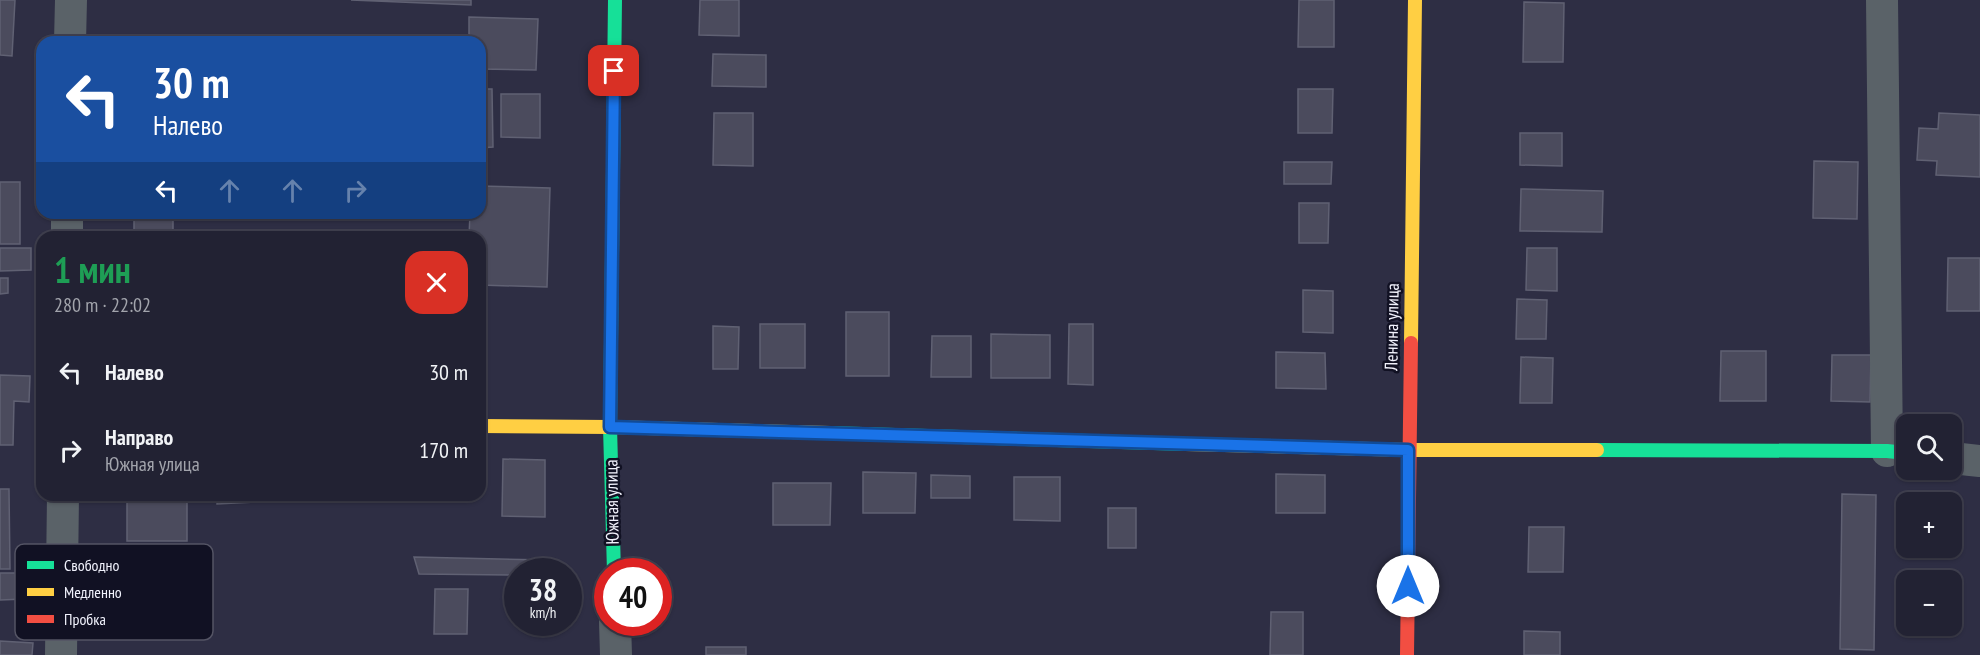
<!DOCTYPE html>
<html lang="ru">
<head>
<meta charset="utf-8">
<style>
  body { margin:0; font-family:"PT Sans Narrow",sans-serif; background:#2e2f3f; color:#f1f3f6; height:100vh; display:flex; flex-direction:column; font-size:22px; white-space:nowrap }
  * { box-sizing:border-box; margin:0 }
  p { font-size:20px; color:#a2a4ac }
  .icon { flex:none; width:33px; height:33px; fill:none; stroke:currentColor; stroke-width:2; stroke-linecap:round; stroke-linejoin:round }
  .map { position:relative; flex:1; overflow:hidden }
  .side { position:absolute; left:36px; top:231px; width:450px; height:270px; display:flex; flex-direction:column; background:#223; border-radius:18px; box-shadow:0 2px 4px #0004,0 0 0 2px #3f3f4e }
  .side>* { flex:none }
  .guide { position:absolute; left:36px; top:36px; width:450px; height:183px; border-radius:18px; box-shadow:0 2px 4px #0004,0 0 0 2px #3f3f4e; background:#1a4fa0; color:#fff; overflow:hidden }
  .buttons { position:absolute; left:1896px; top:414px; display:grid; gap:12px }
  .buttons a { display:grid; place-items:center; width:66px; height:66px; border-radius:12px; background:#223; box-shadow:0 2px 4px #0004,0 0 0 2px #3f3f4e; font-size:30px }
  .speed { position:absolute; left:504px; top:558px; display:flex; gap:12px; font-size:30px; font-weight:700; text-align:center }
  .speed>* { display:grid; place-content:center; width:78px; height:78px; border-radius:50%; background:#223; box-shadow:0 2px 4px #0004,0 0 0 2px #3f3f4e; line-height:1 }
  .speed small { font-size:15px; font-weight:400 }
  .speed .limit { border:9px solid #d22; background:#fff; color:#111 }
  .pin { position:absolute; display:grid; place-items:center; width:51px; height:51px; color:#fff; margin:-26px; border-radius:12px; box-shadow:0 3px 9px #0006 }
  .me { position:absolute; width:66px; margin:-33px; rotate:0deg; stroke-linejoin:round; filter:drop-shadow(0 0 4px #0008) }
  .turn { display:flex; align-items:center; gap:21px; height:126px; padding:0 18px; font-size:27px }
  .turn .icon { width:78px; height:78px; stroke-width:2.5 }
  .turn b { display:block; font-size:42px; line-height:51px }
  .lanes { display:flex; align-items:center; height:57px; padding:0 18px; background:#0003; justify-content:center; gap:30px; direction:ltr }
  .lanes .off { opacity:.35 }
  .round { display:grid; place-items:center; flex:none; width:63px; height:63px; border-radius:18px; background:#2e2f3f }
  .head { display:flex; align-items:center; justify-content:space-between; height:102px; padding:0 18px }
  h1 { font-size:36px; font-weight:700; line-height:45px; color:#1e9e55 }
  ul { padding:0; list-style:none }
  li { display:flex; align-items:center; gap:18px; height:78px; padding:0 18px }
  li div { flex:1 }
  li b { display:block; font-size:22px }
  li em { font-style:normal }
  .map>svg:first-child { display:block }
  .building { fill:#4b4b5d; stroke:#606173; stroke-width:1.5 }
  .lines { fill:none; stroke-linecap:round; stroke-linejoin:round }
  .street { stroke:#5a6268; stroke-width:32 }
  .fast { stroke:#16e098; stroke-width:14 }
  .slow { stroke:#ffcf43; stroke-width:14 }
  .jam { stroke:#f24e42; stroke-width:14 }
  .route-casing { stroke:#114b97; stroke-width:15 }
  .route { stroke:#1a73e8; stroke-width:10 }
  .labels { text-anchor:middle; stroke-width:5; stroke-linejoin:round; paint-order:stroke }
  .street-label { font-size:18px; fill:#f1f2fc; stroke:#111123 }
  .key { fill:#111123; stroke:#545464; stroke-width:1.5 }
  .key-label { font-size:16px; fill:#f1f2fc }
</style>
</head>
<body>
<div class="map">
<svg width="1980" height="655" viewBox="0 0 1980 655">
  <rect width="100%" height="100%" fill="#2e2e44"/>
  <g class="building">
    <polygon points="0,0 15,0 12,56 0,55"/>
    <polygon points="351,0 471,0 471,5"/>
    <polygon points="700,0 739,0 739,36 699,35"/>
    <polygon points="1299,0 1334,0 1334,47 1298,47"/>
    <polygon points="1524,2 1564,3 1563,62 1523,62"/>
    <polygon points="469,17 538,19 536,70 480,69 480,42 469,42"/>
    <polygon points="713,54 766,55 766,87 712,86"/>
    <polygon points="480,89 492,89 493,147 480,148"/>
    <polygon points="1298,89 1333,89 1332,133 1298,133"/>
    <polygon points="501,94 540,94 540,138 501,137"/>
    <polygon points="714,113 753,113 753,166 713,165"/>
    <polygon points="1939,113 1980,115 1980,177 1936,175 1937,161 1917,160 1919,128 1938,129"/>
    <polygon points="1520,133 1562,133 1562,166 1520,165"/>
    <polygon points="1814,161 1858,162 1857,219 1813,218"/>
    <polygon points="1284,162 1332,162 1331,184 1284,184"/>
    <rect x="0" y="182" width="20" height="62"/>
    <polygon points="480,186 550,188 547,287 480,285 480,237 469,237 470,213 480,213"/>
    <polygon points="1521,189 1603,191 1602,232 1520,231"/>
    <polygon points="1299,203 1329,203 1328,243 1299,243"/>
    <rect x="134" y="213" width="39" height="24"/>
    <rect x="295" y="232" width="21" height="5"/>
    <polygon points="0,248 31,248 31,270 0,271"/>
    <polygon points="1527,248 1557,248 1557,291 1526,290"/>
    <polygon points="1948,258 1980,258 1980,311 1947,311"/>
    <polygon points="0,278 8,278 8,293 0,294"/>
    <polygon points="1303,290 1333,291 1333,333 1303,332"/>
    <polygon points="1517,299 1547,300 1546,339 1516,339"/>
    <rect x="846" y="312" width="43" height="64"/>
    <rect x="760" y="324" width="45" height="44"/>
    <polygon points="1069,324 1093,324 1093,385 1068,384"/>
    <polygon points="713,326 739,327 738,369 713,369"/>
    <polygon points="991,334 1050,335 1050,378 991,378"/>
    <polygon points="932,336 971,336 971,377 931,377"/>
    <polygon points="1721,351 1766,351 1766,401 1720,401"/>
    <polygon points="1276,352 1325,353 1326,389 1276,388"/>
    <polygon points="1832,355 1871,355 1870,402 1831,401"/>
    <polygon points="1521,357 1553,358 1552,403 1520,403"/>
    <polygon points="0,375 30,376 29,402 14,401 13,445 0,445"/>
    <polygon points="503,459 545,460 545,517 502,516"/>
    <polygon points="863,472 916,473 915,513 863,513"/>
    <polygon points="1276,474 1325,475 1325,513 1276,513"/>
    <polygon points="931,475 970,476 970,498 931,498"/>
    <polygon points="1014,477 1060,477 1060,521 1014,520"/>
    <polygon points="773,483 831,483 830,525 773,525"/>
    <polygon points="0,489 9,489 10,569 0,569"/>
    <polygon points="1842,494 1876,495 1874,650 1840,649"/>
    <rect x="127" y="495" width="60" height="46"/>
    <polygon points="217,495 307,495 300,500 217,504"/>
    <rect x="1108" y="508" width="28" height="40"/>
    <polygon points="1529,527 1564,527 1563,572 1528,572"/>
    <polygon points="414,557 546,560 545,572 518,572 518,575 419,574"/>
    <polygon points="0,573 23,573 24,599 0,600"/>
    <polygon points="435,589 468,589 467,634 434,634"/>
    <polygon points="1271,612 1303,612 1303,655 1270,655"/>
    <polygon points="1524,631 1560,632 1560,655 1524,655"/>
    <polygon points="0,641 33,643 32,655 0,655"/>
    <rect x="706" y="647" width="40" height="8"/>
  </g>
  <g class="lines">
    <g class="street">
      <polyline points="1882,0 1887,451"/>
      <polyline points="70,42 71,0"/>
      <polyline points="67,237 67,213"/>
      <polyline points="1952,458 1980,461"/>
      <polyline points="615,622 616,655"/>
      <polyline points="61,655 63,495"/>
    </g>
    <g class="fast">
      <polyline points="830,433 1186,444"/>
      <polyline points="1597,450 1887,451 1906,453"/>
      <polyline points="614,572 610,427 615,0"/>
    </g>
    <g class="slow">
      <polyline points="1411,343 1415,0"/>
      <polyline points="480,426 610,427 830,433"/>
      <polyline points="1186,444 1408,450 1597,450"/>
    </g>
    <polyline class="jam" points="1407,655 1411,343"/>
  </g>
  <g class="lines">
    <g class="route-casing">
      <polyline id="route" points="614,71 610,427 1408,450 1408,586"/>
    </g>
    <use href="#route" class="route"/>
  </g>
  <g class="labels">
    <g class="street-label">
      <text transform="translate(1392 327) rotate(-89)" y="6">Ленина улица</text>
      <text transform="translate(612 502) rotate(-91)" y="6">Южная улица</text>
    </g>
  </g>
  <rect x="15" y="544" width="198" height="96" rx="9" class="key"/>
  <rect x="27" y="561" width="27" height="8" fill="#16e098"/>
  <rect x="27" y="588" width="27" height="8" fill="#ffcf43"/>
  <rect x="27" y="615" width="27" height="8" fill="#f24e42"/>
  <g class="key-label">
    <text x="64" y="571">Свободно</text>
    <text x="64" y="598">Медленно</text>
    <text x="64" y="625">Пробка</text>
  </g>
</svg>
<div class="buttons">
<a><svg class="icon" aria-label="search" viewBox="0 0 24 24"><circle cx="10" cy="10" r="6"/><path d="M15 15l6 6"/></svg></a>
<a>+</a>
<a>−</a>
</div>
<div class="speed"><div>38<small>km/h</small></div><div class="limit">40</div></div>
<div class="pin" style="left:614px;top:71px;background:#d93025"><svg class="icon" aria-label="arrive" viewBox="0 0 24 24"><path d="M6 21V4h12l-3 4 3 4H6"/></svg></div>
<svg class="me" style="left:1408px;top:586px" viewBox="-20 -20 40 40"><circle r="19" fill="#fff"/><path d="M0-13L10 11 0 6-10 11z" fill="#1a73e8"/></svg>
<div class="guide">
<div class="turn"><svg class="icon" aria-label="left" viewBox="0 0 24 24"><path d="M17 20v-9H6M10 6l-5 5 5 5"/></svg><div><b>30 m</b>Налево</div></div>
<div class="lanes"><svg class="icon" aria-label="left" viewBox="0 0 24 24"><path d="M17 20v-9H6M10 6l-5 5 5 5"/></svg><svg class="icon off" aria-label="ahead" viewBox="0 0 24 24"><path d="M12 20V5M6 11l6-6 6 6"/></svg><svg class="icon off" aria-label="ahead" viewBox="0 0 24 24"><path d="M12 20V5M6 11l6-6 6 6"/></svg><svg class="icon off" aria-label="right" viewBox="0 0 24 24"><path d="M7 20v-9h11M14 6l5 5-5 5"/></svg></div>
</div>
<section class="side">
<div class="head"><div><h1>1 мин</h1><p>280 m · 22:02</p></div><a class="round" style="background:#d93025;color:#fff"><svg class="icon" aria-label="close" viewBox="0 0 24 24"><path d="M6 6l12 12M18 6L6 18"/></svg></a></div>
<ul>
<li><svg class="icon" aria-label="left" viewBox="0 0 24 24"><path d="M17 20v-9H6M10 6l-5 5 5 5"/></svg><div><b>Налево</b></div><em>30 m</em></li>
<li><svg class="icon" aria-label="right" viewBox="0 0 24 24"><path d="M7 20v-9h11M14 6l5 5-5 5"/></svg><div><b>Направо</b><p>Южная улица</p></div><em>170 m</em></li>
</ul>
</section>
</div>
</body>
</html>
